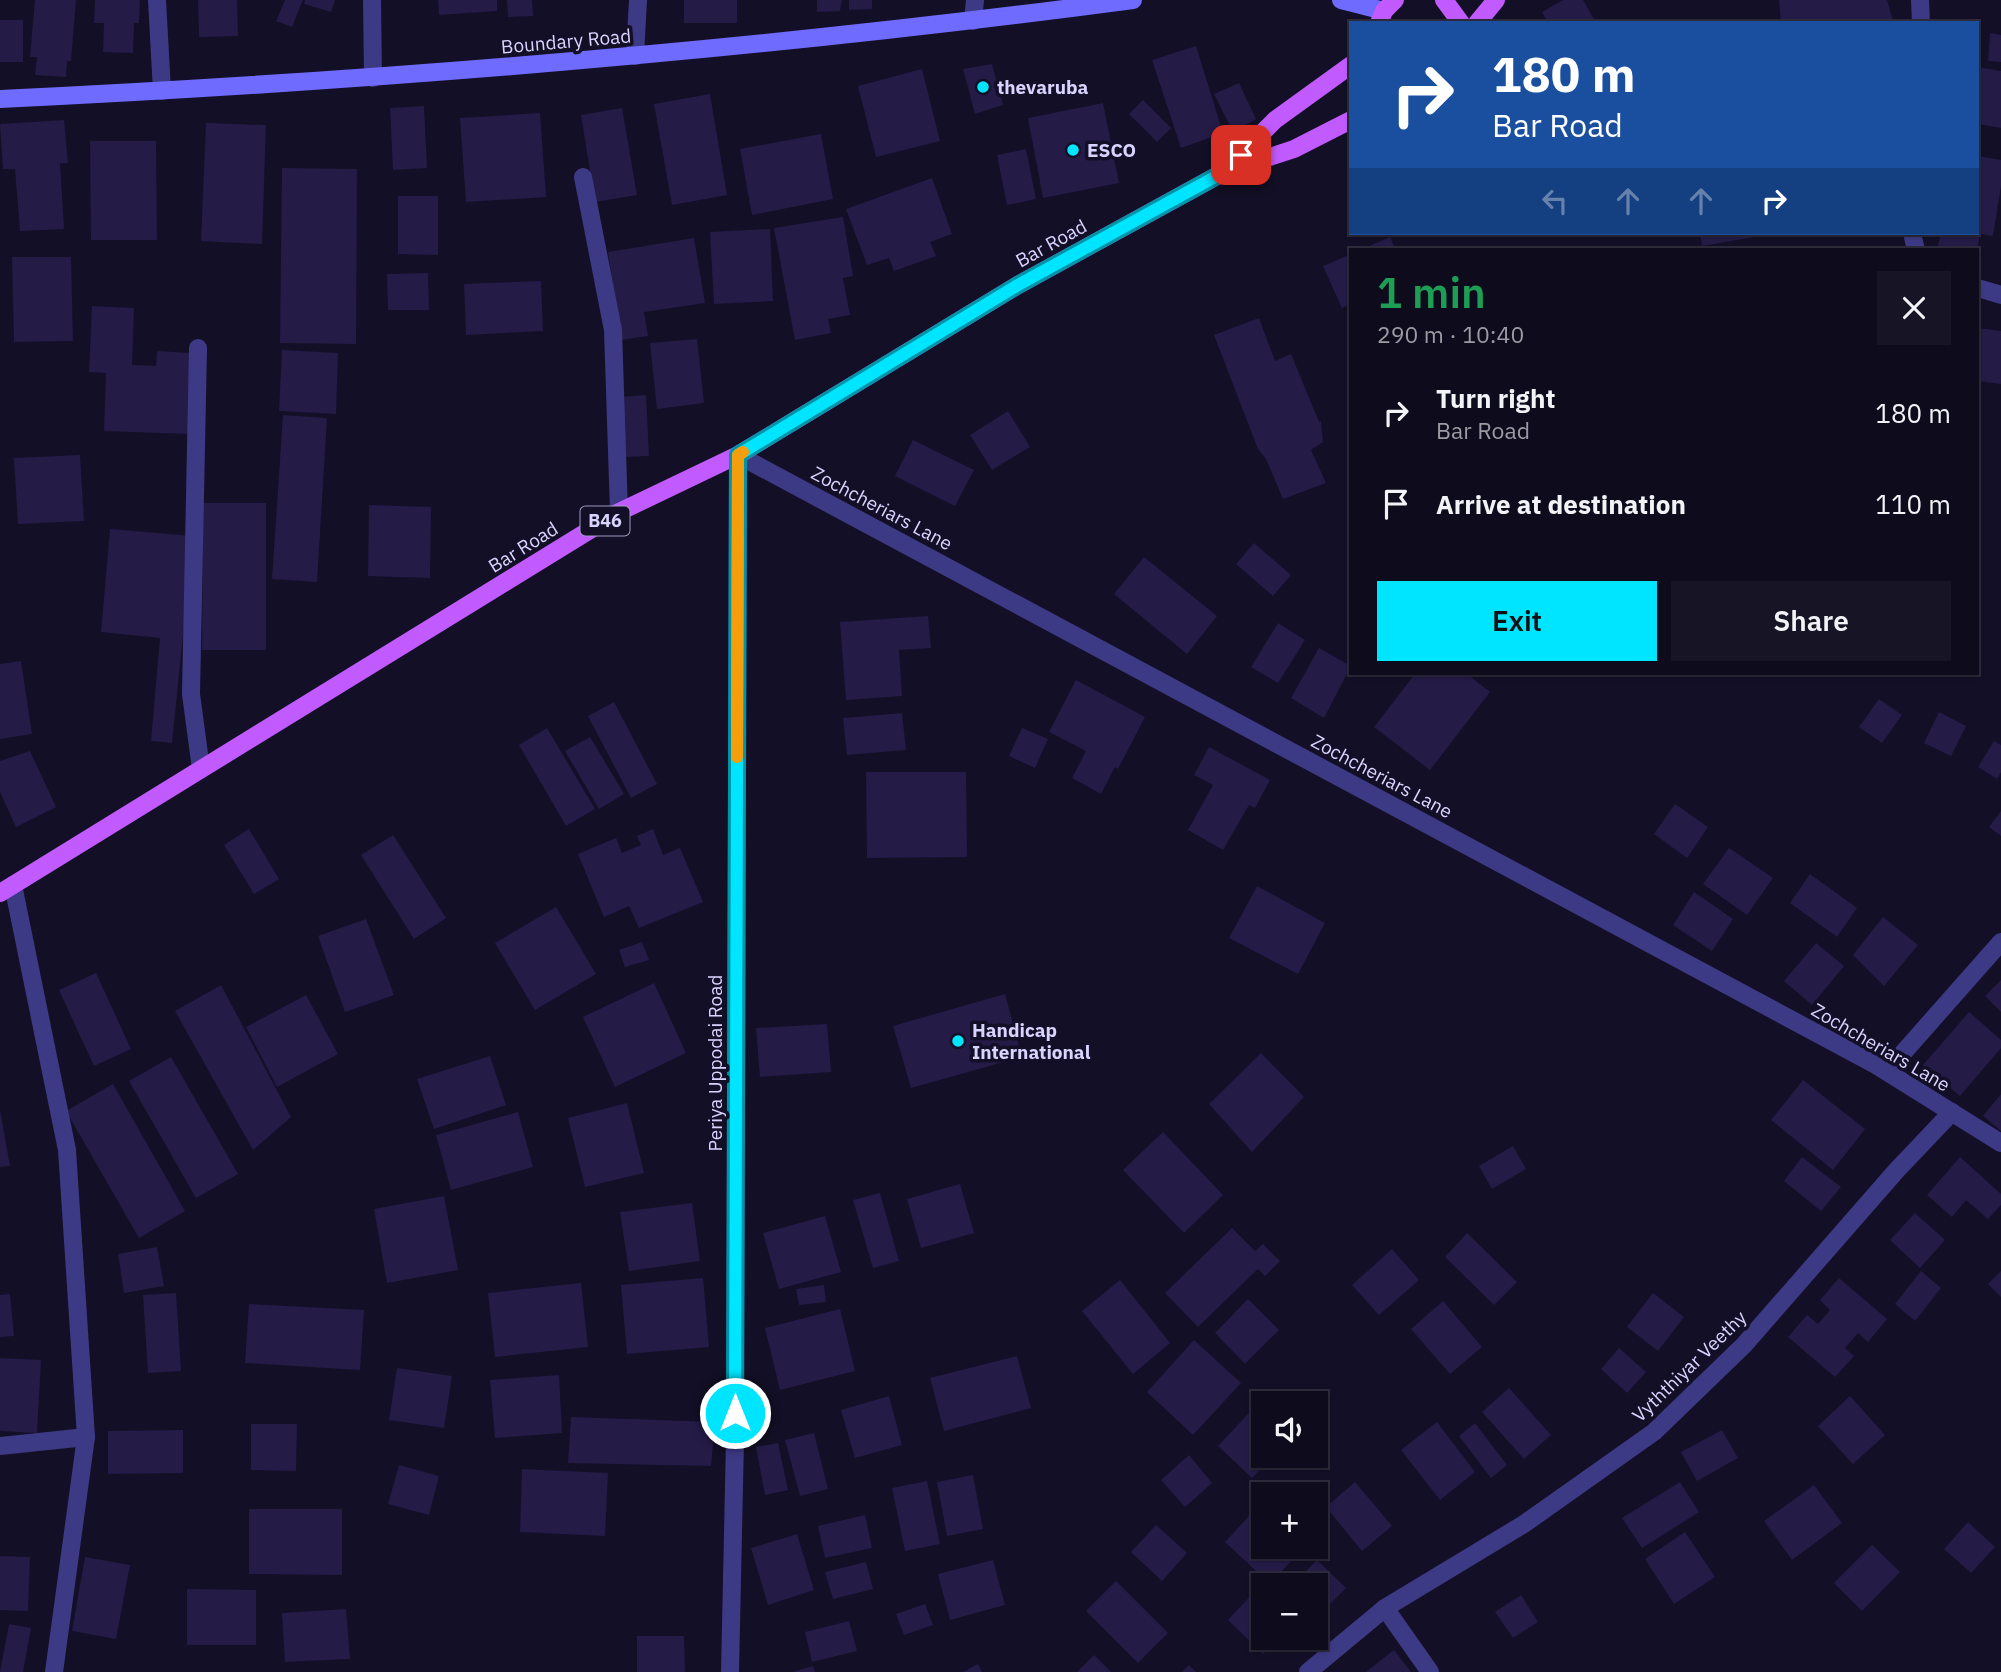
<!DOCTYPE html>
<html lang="en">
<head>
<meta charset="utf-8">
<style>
  body { margin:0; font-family:"IBM Plex Sans",sans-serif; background:#171425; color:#f1f3f6; height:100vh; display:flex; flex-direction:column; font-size:26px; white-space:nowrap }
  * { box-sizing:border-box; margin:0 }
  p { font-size:23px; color:#9b9ba3 }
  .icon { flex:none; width:38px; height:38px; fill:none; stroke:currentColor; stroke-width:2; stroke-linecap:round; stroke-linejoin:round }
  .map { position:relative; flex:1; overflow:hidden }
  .sheet { position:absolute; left:1349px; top:248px; width:630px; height:427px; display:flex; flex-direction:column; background:#0e0b1c; border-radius:0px; box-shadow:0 2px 5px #0004,0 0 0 2px #2e2b3b }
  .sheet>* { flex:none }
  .hud { position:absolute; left:1349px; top:21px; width:630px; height:214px; border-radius:0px; box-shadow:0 2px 5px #0004,0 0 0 2px #2e2b3b; background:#1a4fa0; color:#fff; overflow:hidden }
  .fabs { position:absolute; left:1251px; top:1391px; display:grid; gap:14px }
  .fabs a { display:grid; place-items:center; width:77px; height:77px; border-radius:0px; background:#0e0b1c; box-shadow:0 2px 5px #0004,0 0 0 2px #2e2b3b; font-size:35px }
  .pin { position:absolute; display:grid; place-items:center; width:60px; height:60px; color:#fff; margin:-30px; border-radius:14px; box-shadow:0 4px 10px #0006 }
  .me { position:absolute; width:77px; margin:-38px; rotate:0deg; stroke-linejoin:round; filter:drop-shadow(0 0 5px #0008) }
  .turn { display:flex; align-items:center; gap:24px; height:147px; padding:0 28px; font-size:32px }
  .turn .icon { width:91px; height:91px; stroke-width:2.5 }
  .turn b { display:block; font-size:49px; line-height:60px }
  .lanes { display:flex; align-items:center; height:66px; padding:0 28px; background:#0003; justify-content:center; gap:35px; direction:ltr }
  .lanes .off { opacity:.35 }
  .round { display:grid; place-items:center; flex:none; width:74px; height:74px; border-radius:0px; background:#171425 }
  .summary { display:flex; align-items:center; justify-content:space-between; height:119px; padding:0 28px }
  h1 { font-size:42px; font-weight:600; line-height:52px; color:#1e9e55 }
  .primary-button { display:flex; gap:14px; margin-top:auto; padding:14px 28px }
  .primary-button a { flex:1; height:80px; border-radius:0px; background:#00e5ff; color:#111; font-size:28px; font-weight:600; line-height:80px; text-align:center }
  .primary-button a+a { background:#171425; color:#f1f3f6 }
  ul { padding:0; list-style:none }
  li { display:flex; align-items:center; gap:21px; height:91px; padding:0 28px }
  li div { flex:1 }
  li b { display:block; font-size:26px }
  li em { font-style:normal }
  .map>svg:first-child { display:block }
  .building { fill:#241b47 }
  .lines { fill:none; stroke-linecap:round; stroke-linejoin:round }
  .lane { stroke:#3d3a85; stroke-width:18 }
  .street { stroke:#3d3a85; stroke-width:18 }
  .secondary { stroke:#6f6bff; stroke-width:18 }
  .primary { stroke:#c25bff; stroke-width:18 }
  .route-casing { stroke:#0095a6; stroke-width:18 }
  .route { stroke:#00e5ff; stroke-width:12 }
  .slow { stroke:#f59e0b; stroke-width:12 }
  .poi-dot { fill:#00e5ff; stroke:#130f26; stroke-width:2.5 }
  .labels { text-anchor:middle; stroke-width:7; stroke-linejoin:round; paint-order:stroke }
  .shield { fill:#130f26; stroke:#9e99be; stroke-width:2 }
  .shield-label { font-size:18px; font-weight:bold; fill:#d9d4ff }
  .street-label { font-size:19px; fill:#d9d4ff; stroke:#130f26 }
  .poi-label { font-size:19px; font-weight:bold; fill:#d9d4ff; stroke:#130f26; text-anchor:start }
</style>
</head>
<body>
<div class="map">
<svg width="2001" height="1672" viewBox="0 0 2001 1672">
  <rect width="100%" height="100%" fill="#130f26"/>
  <g class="building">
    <polygon points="35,0 76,0 71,61 67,61 66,77 35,75 37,57 30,57"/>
    <polygon points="95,0 140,0 139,23 134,23 133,53 103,52 104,23 94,23"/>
    <polygon points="198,0 237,0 238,36 199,37"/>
    <polygon points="285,0 303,0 292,27 276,21"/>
    <polygon points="305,0 335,0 331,12 304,4"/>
    <polygon points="438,0 497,0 497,11 439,15"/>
    <polygon points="507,0 532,0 533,16 508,17"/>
    <rect x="684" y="0" width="53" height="23"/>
    <polygon points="817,0 842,0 840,11 817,12"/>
    <polygon points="849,0 872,0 872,9 849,10"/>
    <polygon points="1563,0 1583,0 1595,21 1548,23 1542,12"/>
    <polygon points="1779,0 1887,0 1893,21 1781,23"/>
    <rect x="0" y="20" width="23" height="42"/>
    <polygon points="1990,33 2001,35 2001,62 1988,61"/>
    <polygon points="1196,46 1223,133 1181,148 1152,60"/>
    <polygon points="992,64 1003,105 975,114 963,69"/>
    <polygon points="1978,67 2001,71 2001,128 1978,124"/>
    <polygon points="922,69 940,141 876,157 858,86"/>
    <polygon points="1239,83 1256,119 1233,132 1214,94"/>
    <polygon points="710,94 727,195 672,205 654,104"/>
    <polygon points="1143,100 1171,128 1157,142 1129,114"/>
    <polygon points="1103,103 1119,183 1043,198 1028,118"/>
    <polygon points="424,106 427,168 393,170 390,108"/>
    <polygon points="622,108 637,195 595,202 581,115"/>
    <polygon points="540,113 546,197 466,202 460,118"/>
    <polygon points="64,120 68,163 60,163 64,229 20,231 15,169 3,169 0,124"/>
    <polygon points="206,123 266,125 262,244 201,241"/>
    <polygon points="821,134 833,199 752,215 740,149"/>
    <polygon points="90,141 156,141 157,240 91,240"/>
    <polygon points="1026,149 1036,199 1007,205 997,155"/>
    <polygon points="1978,156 2001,160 2001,186 1993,236 1980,234 1977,250 1937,250 1941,233 1978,233"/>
    <polygon points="282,168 357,169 356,344 280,343"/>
    <polygon points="932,178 952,234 930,242 936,256 894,271 889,258 867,265 846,209"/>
    <polygon points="398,196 438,196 438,255 398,254"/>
    <polygon points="843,217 853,276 843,278 850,315 828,319 831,333 795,340 774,228"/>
    <polygon points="770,229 773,301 714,304 710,232"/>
    <polygon points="1700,233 1754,233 1754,237 1702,246"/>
    <polygon points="1390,237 1396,250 1360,250"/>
    <polygon points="694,238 705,303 644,312 648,336 621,340 608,252"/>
    <polygon points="1351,254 1351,304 1342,308 1323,266"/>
    <polygon points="12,257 71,257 73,341 14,342"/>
    <polygon points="428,273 429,310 388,310 387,274"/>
    <polygon points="541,281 543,331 466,335 464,284"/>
    <polygon points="92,306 134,308 132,365 156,366 157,351 191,353 188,434 104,431 106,373 89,372"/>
    <polygon points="1259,318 1275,361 1291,354 1319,422 1321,421 1323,442 1311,450 1326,483 1283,499 1266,459 1258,449 1214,335"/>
    <polygon points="1978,328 2001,331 2001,384 1978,381"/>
    <polygon points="697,339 704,403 657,409 650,343"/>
    <polygon points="282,350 338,353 336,414 279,411"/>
    <polygon points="646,395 649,456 622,457 620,397"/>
    <polygon points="1008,411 1030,447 992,470 970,435"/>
    <polygon points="283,415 327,418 317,582 272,579"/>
    <polygon points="913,440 974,470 955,506 895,476"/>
    <polygon points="80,455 84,521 18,524 14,458"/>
    <polygon points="203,503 266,503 266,650 202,650"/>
    <polygon points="369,505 431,507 430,578 368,576"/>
    <polygon points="110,529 193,536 172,743 151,741 160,638 101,632"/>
    <polygon points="1254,543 1291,575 1273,596 1236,564"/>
    <polygon points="1144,557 1217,616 1187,654 1114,594"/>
    <polygon points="928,616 931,648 899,650 902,696 846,700 840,622"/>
    <polygon points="1278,623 1305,640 1278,683 1251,667"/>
    <polygon points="1319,648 1351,666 1324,718 1291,698"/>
    <polygon points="21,661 32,734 0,739 0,664"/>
    <polygon points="1415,674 1467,674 1490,692 1430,770 1374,727"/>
    <polygon points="1076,680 1145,717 1118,769 1115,767 1101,794 1072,778 1086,751 1049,732"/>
    <polygon points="1879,699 1902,715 1882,743 1859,727"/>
    <polygon points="614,702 657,784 631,798 588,716"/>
    <polygon points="1939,712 1966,726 1951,756 1924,743"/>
    <polygon points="902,713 906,750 847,755 843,718"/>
    <polygon points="547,728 595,809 566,826 519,745"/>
    <polygon points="1022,728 1048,739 1035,768 1009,756"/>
    <polygon points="590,737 624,794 599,809 565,751"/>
    <polygon points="1994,741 2001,745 2001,772 1997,779 1978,767"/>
    <polygon points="1209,747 1270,780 1255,808 1249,805 1223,850 1188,830 1213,785 1194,775"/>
    <polygon points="30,751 56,807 16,827 0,792 0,761"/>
    <polygon points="866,772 966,772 967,857 867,858"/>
    <polygon points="1675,804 1708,827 1687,858 1654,834"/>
    <polygon points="2001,811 2001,836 1989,827"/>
    <polygon points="249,829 279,879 254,894 224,845"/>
    <polygon points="653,829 663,855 680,848 703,902 639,928 629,906 604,917 578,854 616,838 622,853 641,845 637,836"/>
    <polygon points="393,835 446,918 414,939 361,855"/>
    <polygon points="1729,848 1773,878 1747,915 1703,884"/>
    <polygon points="1810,874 1857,908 1837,937 1790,903"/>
    <polygon points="1257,886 1325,923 1298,974 1229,938"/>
    <polygon points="1694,892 1733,919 1712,951 1673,925"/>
    <polygon points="556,907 596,974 535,1010 495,943"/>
    <polygon points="1883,917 1918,945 1884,986 1853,955"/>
    <polygon points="366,919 394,995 345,1012 318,936"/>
    <polygon points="642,942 649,960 625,967 619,950"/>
    <polygon points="1816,943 1844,966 1812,1005 1784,981"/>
    <polygon points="96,973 131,1049 94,1066 59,990"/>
    <polygon points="2001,980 2001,1012 1985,996"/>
    <polygon points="654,983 686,1053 615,1087 583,1017"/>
    <polygon points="221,985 291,1117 253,1150 175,1011"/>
    <polygon points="1005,994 1022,1057 911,1088 893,1026"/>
    <polygon points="306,995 338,1054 277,1087 246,1027"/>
    <polygon points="1969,1012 2001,1040 2001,1048 1960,1096 1923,1065"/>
    <polygon points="827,1024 831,1072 760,1077 756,1028"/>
    <polygon points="1261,1053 1304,1097 1252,1152 1209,1104"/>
    <polygon points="490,1056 506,1105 434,1129 417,1079"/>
    <polygon points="171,1057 238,1174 196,1198 129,1081"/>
    <polygon points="1803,1080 1865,1129 1833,1170 1771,1120"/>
    <polygon points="113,1084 185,1211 139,1238 66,1111"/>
    <polygon points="2001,1094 2001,1131 1983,1116"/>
    <polygon points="627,1103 644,1173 585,1187 568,1118"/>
    <polygon points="0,1110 10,1166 0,1167"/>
    <polygon points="518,1112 533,1167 451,1190 436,1135"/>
    <polygon points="1163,1132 1223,1195 1184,1233 1123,1170"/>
    <polygon points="1513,1146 1526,1169 1492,1189 1479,1166"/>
    <polygon points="1802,1157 1841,1187 1821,1211 1784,1181"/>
    <polygon points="1960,1157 2001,1194 2001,1205 1988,1219 1966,1200 1952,1217 1927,1195"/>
    <polygon points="960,1184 974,1233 921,1248 907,1199"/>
    <polygon points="880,1193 899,1261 873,1268 853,1200"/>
    <polygon points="444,1196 458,1270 387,1283 374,1209"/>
    <polygon points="692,1203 700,1261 629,1271 620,1212"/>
    <polygon points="1915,1213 1945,1240 1920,1268 1890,1240"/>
    <polygon points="825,1216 841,1272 779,1289 763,1233"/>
    <polygon points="1232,1228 1255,1251 1263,1244 1280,1261 1265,1276 1258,1269 1198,1327 1165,1293"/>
    <polygon points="1467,1233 1517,1282 1494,1305 1445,1257"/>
    <polygon points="157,1247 164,1286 124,1293 118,1254"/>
    <polygon points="1392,1249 1419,1280 1379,1315 1352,1285"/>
    <polygon points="1921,1271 1941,1288 1915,1321 1895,1304"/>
    <polygon points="2001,1271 2001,1297 1988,1284"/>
    <polygon points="703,1278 709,1347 627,1354 621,1285"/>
    <polygon points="1839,1278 1887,1319 1868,1342 1858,1333 1845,1348 1854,1356 1835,1377 1788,1337 1807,1315 1818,1324 1830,1310 1820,1300"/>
    <polygon points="1120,1280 1170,1343 1133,1374 1082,1311"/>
    <polygon points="581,1283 588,1347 495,1357 488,1293"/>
    <polygon points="824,1285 826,1302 799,1305 796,1289"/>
    <polygon points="176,1293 181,1371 148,1373 143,1295"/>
    <polygon points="1653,1293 1684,1317 1658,1351 1627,1327"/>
    <polygon points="10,1294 14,1336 0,1337 0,1295"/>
    <polygon points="1248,1299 1279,1330 1245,1364 1215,1333"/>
    <polygon points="1443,1301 1482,1347 1450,1374 1411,1329"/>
    <polygon points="249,1304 364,1310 360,1370 245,1363"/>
    <polygon points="840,1309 855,1371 780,1390 765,1328"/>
    <polygon points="1194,1340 1241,1383 1193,1435 1147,1392"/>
    <polygon points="1619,1348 1646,1372 1627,1393 1601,1369"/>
    <polygon points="1017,1356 1031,1408 944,1431 930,1378"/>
    <polygon points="0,1358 41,1360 37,1433 0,1431"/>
    <polygon points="397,1368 452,1376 444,1428 389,1420"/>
    <polygon points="559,1375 562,1433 495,1438 490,1380"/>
    <polygon points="1509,1388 1551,1435 1524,1459 1482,1412"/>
    <polygon points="889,1396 902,1445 855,1458 841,1410"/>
    <polygon points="1850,1396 1885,1435 1853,1464 1818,1426"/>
    <polygon points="1248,1414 1264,1429 1264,1456 1273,1456 1252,1478 1218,1446"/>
    <polygon points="571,1417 715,1422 711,1466 568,1463"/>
    <polygon points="1437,1422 1475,1472 1440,1500 1401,1450"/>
    <polygon points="1475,1423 1507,1465 1491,1478 1459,1436"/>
    <polygon points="251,1424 297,1424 296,1471 251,1470"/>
    <polygon points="183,1430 183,1473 108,1474 108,1431"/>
    <polygon points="1722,1430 1738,1458 1697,1481 1681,1452"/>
    <polygon points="814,1433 828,1489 800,1496 785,1440"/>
    <polygon points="778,1443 788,1490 765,1495 756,1447"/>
    <polygon points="1189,1455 1212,1483 1185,1507 1161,1480"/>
    <polygon points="399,1465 439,1476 429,1515 388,1504"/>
    <polygon points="522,1469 608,1473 605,1536 520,1532"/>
    <polygon points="973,1475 983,1529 947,1536 937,1482"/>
    <polygon points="927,1481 940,1544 905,1551 892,1488"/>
    <polygon points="1355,1482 1392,1526 1362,1551 1326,1507"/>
    <polygon points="1680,1482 1699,1512 1642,1548 1622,1518"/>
    <polygon points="1814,1485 1842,1523 1792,1560 1764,1521"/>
    <polygon points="1261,1503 1264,1547 1304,1547 1270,1584 1225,1542"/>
    <polygon points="249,1509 342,1509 342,1575 249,1574"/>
    <polygon points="865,1515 872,1548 825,1558 818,1526"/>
    <polygon points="1968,1522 1995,1547 1971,1573 1944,1549"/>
    <polygon points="1156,1525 1187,1553 1162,1581 1131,1552"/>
    <polygon points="1685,1532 1715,1577 1674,1604 1645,1559"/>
    <polygon points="797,1534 814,1590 768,1605 751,1548"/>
    <polygon points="1872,1545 1900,1572 1862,1611 1834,1583"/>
    <polygon points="0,1556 30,1557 28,1611 0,1610"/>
    <polygon points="85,1557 130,1565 116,1639 72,1631"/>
    <polygon points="993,1560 1005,1605 950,1620 938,1574"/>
    <polygon points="1317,1560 1346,1588 1316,1618 1316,1586 1291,1586"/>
    <polygon points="866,1562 873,1589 833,1599 825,1572"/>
    <polygon points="1116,1581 1168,1633 1138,1663 1086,1611"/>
    <polygon points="187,1589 256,1590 256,1645 187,1645"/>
    <polygon points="1255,1591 1264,1599 1264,1638 1278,1638 1263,1654 1228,1620"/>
    <polygon points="1521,1595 1538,1622 1513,1638 1495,1612"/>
    <polygon points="925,1604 933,1625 904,1635 896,1614"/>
    <polygon points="346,1609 350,1659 285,1662 282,1613"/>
    <polygon points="849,1621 857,1651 812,1662 805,1632"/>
    <polygon points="9,1624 31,1628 23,1672 0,1672"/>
    <polygon points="637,1636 684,1636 685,1672 637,1672"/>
    <polygon points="1394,1650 1411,1672 1366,1672"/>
    <polygon points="1094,1655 1111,1672 1077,1672"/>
    <polygon points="978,1664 982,1672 963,1672"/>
    <polygon points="1189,1665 1196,1672 1182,1672"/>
    <polygon points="813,1666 815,1672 796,1672 795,1671"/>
  </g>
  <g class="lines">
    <polyline class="lane" points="0,1446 86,1437"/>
    <g class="street">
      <polyline points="157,0 162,91"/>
      <polyline points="372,0 373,78"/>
      <polyline points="1920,0 1921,23"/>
      <polyline points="973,21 975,0"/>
      <polyline points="635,56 638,0"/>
      <polyline points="583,177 613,330 619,512"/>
      <polyline points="1912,233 1916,250"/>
      <polyline points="1978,288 2001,295"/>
      <polyline points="198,348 191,694 201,769"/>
      <polyline points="13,885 67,1150 86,1437 54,1672"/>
      <polyline points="1887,1071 2001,942"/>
      <polyline points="1385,1608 1430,1672"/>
      <polyline points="730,1672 735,1440 738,455 1876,1065 2001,1143"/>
      <polyline points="1308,1672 1385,1608 1524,1524 1654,1432 1744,1345 1896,1171 1952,1112"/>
    </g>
    <g class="secondary">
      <polyline points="1341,0 1384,11"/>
      <path d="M0,99C379,81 757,50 1133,0"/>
    </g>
    <g class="primary">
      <polyline points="1444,0 1461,23"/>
      <polyline points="1379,23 1384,11 1395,0"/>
      <polyline points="1477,23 1496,0"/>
      <polyline points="1226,169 1275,120 1351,65"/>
      <polyline points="0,893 619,512 738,455 1018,285 1224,172 1294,149 1351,120"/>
    </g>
  </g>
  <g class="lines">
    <g class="route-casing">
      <polyline id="route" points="735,1413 738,455 1018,285 1224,172 1241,155"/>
    </g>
    <use href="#route" class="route"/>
    <polyline class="slow" points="737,757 738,455 743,452"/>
  </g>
  <g class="poi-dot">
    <circle cx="983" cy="87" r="7"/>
    <circle cx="1073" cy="150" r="7"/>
    <circle cx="958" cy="1041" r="7"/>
  </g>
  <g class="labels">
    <rect class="shield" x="580.5" y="506.5" width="49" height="29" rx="5"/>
    <g class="shield-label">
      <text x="605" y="527">B46</text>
    </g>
    <g class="street-label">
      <text transform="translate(566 41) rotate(-5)" y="7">Boundary Road</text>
      <text transform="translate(1051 243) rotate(-29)" y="7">Bar Road</text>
      <text transform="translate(882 508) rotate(28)" y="7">Zochcheriars Lane</text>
      <text transform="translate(523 547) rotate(-32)" y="7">Bar Road</text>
      <text transform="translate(1382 776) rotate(28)" y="7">Zochcheriars Lane</text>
      <text transform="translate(1881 1047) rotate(30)" y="7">Zochcheriars Lane</text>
      <text transform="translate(715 1063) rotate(-90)" y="7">Periya Uppodai Road</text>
      <text transform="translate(1689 1366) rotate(-44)" y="7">Vyththiyar Veethy</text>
    </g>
    <g class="poi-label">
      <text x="997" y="94">thevaruba</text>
      <text x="1087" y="157">ESCO</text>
      <text x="972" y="1037">Handicap<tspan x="972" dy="22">International</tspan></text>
    </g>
  </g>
</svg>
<div class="fabs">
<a><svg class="icon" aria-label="sound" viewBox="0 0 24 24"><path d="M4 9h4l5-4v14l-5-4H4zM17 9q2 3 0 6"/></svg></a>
<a>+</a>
<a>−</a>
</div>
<div class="pin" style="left:1241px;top:155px;background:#d93025"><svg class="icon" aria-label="arrive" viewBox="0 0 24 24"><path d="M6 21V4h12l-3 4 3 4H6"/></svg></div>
<svg class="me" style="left:735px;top:1413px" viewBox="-20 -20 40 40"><circle r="17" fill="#00e5ff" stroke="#fff" stroke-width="3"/><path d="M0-11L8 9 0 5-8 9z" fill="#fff"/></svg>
<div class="hud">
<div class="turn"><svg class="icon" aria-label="right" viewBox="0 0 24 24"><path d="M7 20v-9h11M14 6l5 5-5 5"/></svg><div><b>180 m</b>Bar Road</div></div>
<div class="lanes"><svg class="icon off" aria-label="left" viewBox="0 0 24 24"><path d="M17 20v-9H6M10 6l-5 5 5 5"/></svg><svg class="icon off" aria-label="ahead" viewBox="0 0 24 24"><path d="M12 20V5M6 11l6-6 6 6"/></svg><svg class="icon off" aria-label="ahead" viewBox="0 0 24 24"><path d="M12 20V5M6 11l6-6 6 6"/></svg><svg class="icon" aria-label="right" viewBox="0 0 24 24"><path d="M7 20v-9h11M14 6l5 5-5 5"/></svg></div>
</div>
<section class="sheet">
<div class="summary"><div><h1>1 min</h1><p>290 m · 10:40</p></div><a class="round"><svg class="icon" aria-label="close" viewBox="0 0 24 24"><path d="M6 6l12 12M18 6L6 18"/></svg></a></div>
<ul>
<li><svg class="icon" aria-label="right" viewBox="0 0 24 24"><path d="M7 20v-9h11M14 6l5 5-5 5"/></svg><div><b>Turn right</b><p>Bar Road</p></div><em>180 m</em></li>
<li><svg class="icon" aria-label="arrive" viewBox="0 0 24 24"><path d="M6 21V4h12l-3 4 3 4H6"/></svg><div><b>Arrive at destination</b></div><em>110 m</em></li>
</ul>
<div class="primary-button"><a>Exit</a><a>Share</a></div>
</section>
</div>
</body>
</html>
